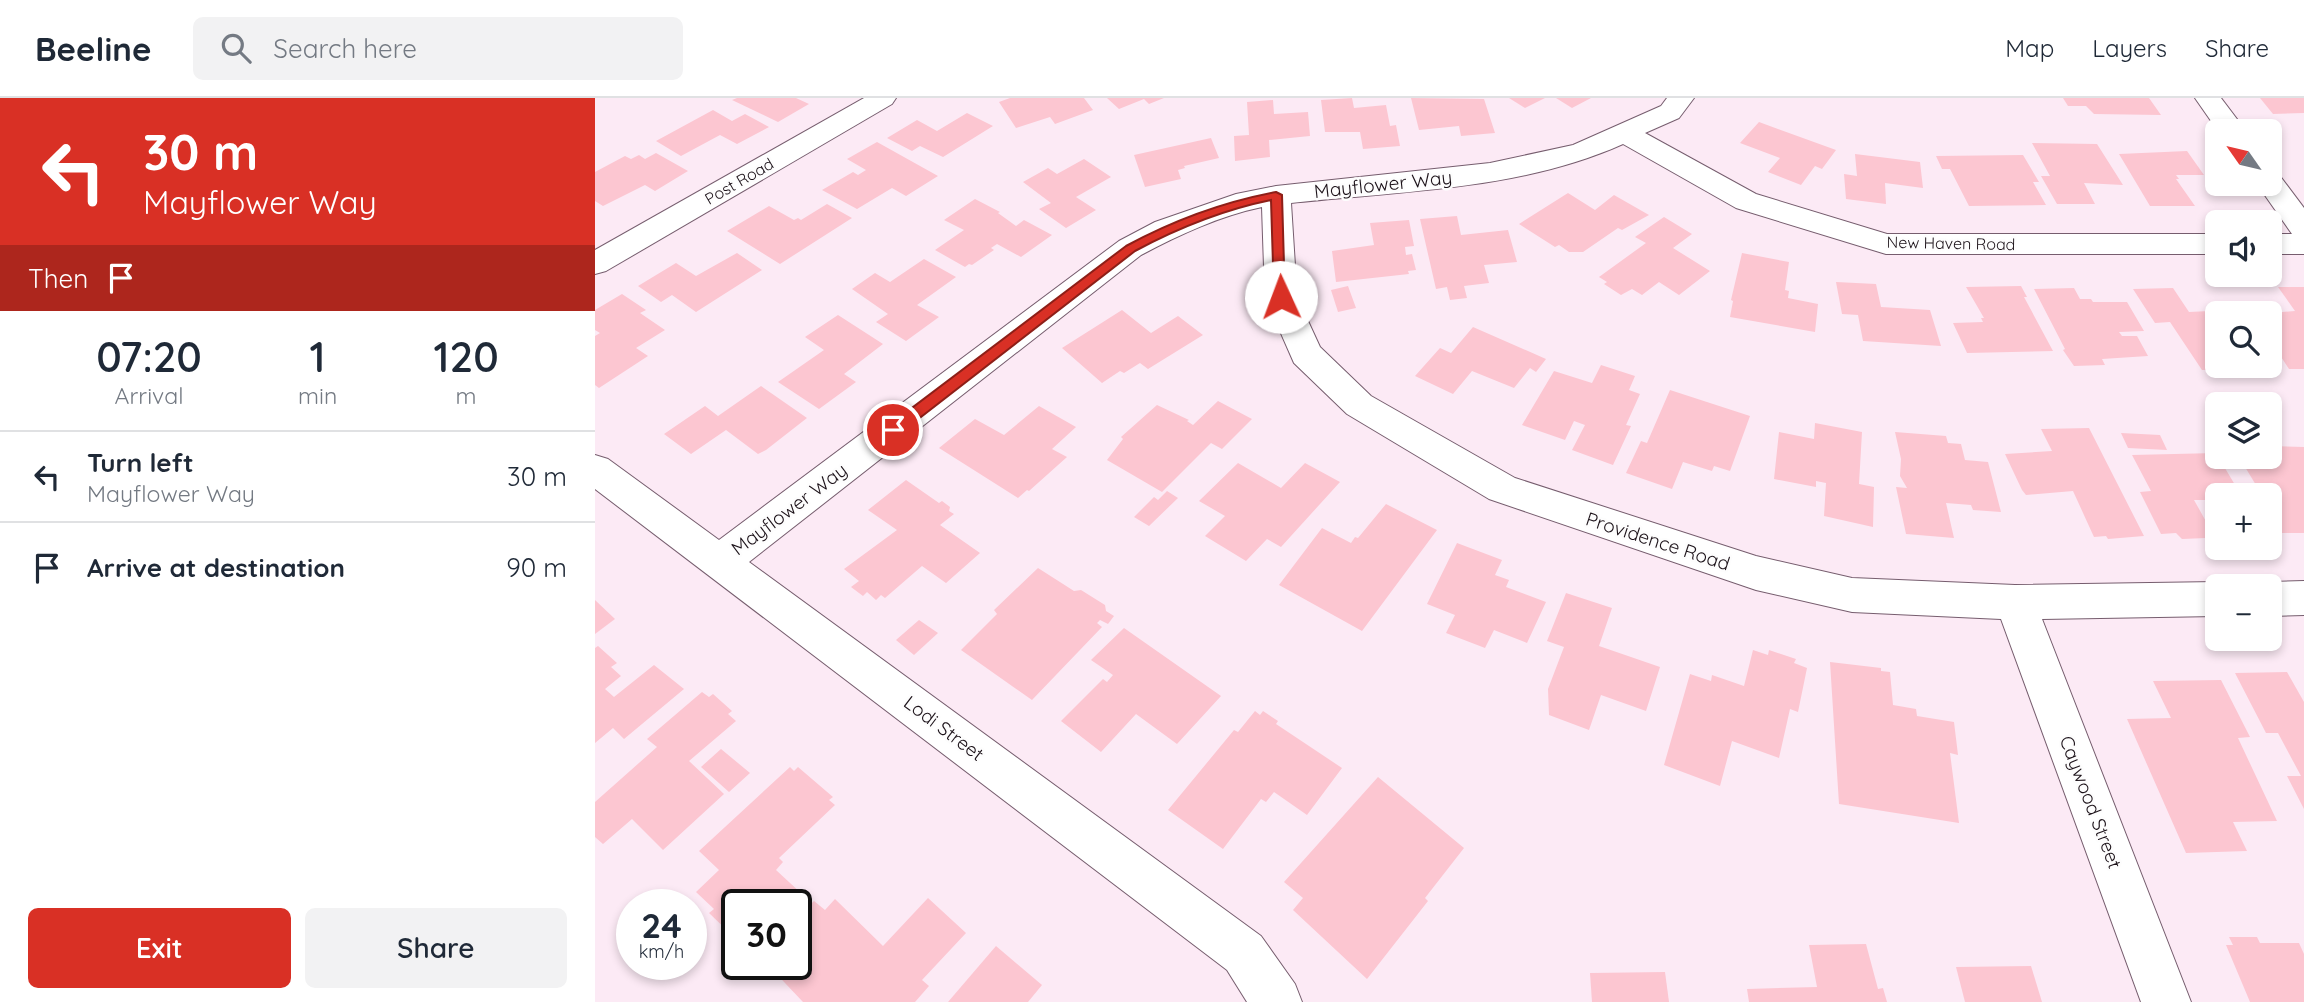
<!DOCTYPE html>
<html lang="en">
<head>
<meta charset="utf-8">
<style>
  body { margin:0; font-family:Quicksand,sans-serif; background:#f2f2f3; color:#1f2937; height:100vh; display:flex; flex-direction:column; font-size:26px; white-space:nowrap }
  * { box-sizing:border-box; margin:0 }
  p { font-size:23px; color:#747a83 }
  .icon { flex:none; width:38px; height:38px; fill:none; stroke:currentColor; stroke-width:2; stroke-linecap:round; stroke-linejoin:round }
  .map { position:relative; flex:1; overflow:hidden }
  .panel { display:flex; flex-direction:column; background:#fff; width:595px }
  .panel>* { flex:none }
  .top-card { background:#d93025; color:#fff; overflow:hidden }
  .needle { width:46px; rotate:304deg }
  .tools { position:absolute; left:1610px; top:21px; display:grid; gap:14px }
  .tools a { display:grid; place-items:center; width:77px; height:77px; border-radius:10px; background:#fff; box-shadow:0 4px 10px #0003; font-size:35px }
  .speed { position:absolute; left:21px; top:791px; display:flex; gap:14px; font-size:35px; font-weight:700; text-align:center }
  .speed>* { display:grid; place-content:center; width:91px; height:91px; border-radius:50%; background:#fff; box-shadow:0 4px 10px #0003; line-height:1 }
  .speed small { font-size:18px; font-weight:400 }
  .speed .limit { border:4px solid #111; border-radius:10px; background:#fff; color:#111 }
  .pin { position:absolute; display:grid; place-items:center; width:60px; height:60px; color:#fff; margin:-30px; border:4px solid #fff; border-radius:50%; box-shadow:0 2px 7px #0007 }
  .me { position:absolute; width:77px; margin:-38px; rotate:358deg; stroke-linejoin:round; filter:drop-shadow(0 0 5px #0008) }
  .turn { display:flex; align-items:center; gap:24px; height:147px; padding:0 28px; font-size:32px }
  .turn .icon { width:91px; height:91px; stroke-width:2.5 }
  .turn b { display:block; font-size:49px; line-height:60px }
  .then { display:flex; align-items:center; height:66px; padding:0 28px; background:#0003; gap:14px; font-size:26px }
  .eta { display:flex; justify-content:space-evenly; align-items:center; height:119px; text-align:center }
  .eta b { font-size:42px; font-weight:600; line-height:49px }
  .action { display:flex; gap:14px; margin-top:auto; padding:14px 28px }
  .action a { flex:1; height:80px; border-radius:10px; background:#d93025; color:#fff; font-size:28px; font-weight:600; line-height:80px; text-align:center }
  .action a+a { background:#f2f2f3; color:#1f2937 }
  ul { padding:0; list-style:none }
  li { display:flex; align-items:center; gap:21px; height:91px; padding:0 28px; border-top:2px solid #e0e1e3 }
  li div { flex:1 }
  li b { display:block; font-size:26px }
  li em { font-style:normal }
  header { display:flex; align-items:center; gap:42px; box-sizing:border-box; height:98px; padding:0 35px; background:#fff; border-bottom:2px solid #e0e1e3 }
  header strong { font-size:33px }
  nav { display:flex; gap:38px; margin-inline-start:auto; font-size:24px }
  .search { width:490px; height:63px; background:#f2f2f3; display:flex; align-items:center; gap:18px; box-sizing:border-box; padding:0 24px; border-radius:10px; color:#747a83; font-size:26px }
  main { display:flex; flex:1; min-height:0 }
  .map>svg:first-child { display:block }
  .building { fill:#fcc6d1 }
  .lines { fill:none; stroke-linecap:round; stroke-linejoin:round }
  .minor-casing { stroke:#765d6e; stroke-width:2 }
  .minor { fill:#fff; fill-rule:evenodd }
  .route { fill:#d93025; stroke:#8d1f18; stroke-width:2 }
  .labels { text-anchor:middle; stroke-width:5; stroke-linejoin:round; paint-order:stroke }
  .far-street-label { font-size:16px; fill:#1b1118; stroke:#fdfdfd }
  .street-label { font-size:19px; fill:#1b1118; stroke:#fdfdfd }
</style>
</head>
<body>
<header>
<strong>Beeline</strong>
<div class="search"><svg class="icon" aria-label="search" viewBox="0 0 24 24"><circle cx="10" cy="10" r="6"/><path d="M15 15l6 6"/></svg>Search here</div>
<nav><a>Map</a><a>Layers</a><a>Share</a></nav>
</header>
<main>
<section class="panel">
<div class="top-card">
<div class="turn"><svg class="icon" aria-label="left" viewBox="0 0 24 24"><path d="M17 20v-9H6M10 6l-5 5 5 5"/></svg><div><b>30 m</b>Mayflower Way</div></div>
<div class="then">Then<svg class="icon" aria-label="arrive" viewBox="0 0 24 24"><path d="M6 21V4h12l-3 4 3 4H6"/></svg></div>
</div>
<div class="eta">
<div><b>07:20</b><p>Arrival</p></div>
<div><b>1</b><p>min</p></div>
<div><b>120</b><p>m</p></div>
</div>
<ul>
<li><svg class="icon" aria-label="left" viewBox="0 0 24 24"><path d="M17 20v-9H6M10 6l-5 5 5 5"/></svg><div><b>Turn left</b><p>Mayflower Way</p></div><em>30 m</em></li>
<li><svg class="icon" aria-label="arrive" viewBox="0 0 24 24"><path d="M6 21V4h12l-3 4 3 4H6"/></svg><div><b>Arrive at destination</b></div><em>90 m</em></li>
</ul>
<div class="action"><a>Exit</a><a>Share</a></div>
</section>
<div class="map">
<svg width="1709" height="904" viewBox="0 0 1709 904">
  <rect width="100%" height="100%" fill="#fceaf5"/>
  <g class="building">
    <polygon points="142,0 201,0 214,6 183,24 137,2"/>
    <polygon points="415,0 489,0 498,12 460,26 455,19 421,30 404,4"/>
    <polygon points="512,0 569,0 554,6 549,1 524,11"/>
    <polygon points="757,0 759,10 791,7 795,28 801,27 805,48 768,51 765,34 730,34 726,2"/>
    <polygon points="816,0 889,1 900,35 866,38 864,28 824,32"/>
    <polygon points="914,0 950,0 930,10"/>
    <polygon points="961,0 996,0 977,10"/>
    <polygon points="1468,0 1554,0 1566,17 1499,16 1491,8 1473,8"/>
    <polygon points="1665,0 1709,0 1709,15 1678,16"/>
    <polygon points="678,2 679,16 713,14 715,38 674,42 675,59 640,63 639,38 654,37 652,4"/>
    <polygon points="118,12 137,23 150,16 174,29 142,46 125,37 86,58 61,43"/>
    <polygon points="372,15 398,28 348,59 325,48 317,53 292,40 322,22 342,33"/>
    <polygon points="1164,24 1241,52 1227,71 1220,68 1206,87 1173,74 1185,60 1145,45"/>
    <polygon points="616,40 624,60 589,68 590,70 583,72 586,81 550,89 539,57"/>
    <polygon points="282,44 343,78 311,98 297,90 262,111 227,92 258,74 263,77 271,72 252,61"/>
    <polygon points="1437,45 1502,46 1528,87 1489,85 1500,106 1462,106 1446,78 1455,78"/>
    <polygon points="1592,53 1609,77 1581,77 1584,81 1581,81 1600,108 1555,108 1524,56"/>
    <polygon points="61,55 93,73 60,93 50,87 8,108 0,103 0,74 30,58 36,61 44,57 50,61"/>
    <polygon points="1260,56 1325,64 1328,90 1290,85 1291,106 1251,101 1249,76 1262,78"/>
    <polygon points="1428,57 1444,84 1438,84 1451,107 1374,108 1355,71 1347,71 1341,58"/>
    <polygon points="489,61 516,79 481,99 501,112 471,130 444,111 456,105 428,84 453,70 462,76"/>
    <polygon points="973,95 1000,112 1019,97 1054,117 1027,132 1023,130 988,154 974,154 964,147 960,149 924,126"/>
    <polygon points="380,101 405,114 403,115 421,128 429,122 457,137 426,159 402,146 396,150 399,152 377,167 374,166 370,169 340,152 369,132 349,122"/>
    <polygon points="232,106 257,120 185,166 132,133 174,108 199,122 203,120 206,122"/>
    <polygon points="862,118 866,137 913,132 922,164 889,167 894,185 869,188 872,200 855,202 852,189 841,191 825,121"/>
    <polygon points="1069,119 1097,136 1078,150 1115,173 1084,197 1064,184 1047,197 1037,191 1026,197 1009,186 1012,184 1004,179 1051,145 1040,139"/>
    <polygon points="814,122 819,148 810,149 811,157 817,156 821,172 813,173 814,176 741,184 737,153 779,147 775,125"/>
    <polygon points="142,155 167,172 101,214 77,197 66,204 43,188 81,165 101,178"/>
    <polygon points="1147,155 1194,164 1190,192 1194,193 1193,200 1223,206 1220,234 1135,219 1138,203 1136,202"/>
    <polygon points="329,161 361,179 322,207 344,219 311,243 281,224 293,216 257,191 280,175 295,184"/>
    <polygon points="1241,184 1281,186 1286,209 1335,212 1346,248 1268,243 1263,217 1247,216"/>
    <polygon points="753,188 761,210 743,214 736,192"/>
    <polygon points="1426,188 1432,199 1429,199 1458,253 1372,255 1358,225 1388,224 1386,220 1389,220 1371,189"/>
    <polygon points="1683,189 1709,189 1709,271 1694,271 1675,242 1675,215 1700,213"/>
    <polygon points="1479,190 1485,201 1496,201 1498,204 1532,204 1549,233 1524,234 1527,238 1542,238 1553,258 1507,261 1510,267 1479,268 1468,252 1470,251 1439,191"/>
    <polygon points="1578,190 1594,214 1635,212 1636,215 1622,215 1622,268 1639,268 1641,271 1607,272 1575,224 1560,225 1538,191"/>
    <polygon points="27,196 51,212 45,215 70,232 41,250 53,258 4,290 0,287 0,238 5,235 0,232 0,212"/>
    <polygon points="527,212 556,235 583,218 608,237 553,271 545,265 529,275 525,273 507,285 467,250"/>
    <polygon points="243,217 288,246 249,276 261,284 224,311 183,284 229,252 210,239"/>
    <polygon points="878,229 951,261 941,274 935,270 919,290 877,273 858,296 820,278 845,250 856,255"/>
    <polygon points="1006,267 1040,278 1034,292 1045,296 1031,327 1036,328 1018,367 977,352 990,327 979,323 970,342 927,327 959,273 997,285"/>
    <polygon points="166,288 212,320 171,352 163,356 131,332 96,356 69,336 110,308 123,318"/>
    <polygon points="1075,292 1155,318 1135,373 1119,368 1117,373 1088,364 1077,391 1031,375 1046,343 1052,345"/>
    <polygon points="623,303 657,321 627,351 616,345 567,394 512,362 528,341 526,339 562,307 594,322 592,323 598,327"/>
    <polygon points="444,308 481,329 457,351 472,359 434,393 432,392 423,400 344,350 380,321 409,337"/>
    <polygon points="1220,325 1267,334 1264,386 1279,389 1278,429 1229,418 1231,385 1221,383 1221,389 1179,381 1184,334 1219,341"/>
    <polygon points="1494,330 1549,438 1513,441 1511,438 1499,439 1478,393 1431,397 1427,392 1410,356 1457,353 1446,331"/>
    <polygon points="1300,334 1351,338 1353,345 1366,346 1370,362 1393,364 1406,414 1378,412 1376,407 1351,405 1359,440 1311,436 1301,389 1312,390 1305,378 1306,361"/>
    <polygon points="1526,335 1565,337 1572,352 1533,350"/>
    <polygon points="1675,348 1709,349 1709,435 1687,435 1675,415 1675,397 1667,397 1644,359 1675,359"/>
    <polygon points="1621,355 1646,397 1622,397 1622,402 1599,402 1618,436 1610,436 1611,440 1587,441 1581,435 1566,436 1545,394 1556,393 1537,357"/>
    <polygon points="643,365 686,390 710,365 745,384 686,449 672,441 651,463 610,438 630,418 604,403"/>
    <polygon points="311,382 344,405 347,403 355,409 354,413 359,416 345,427 385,455 351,485 327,468 290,500 286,497 281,502 272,494 268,498 256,489 264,483 249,471 302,432 273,412"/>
    <polygon points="572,393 583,400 554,428 539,419 559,399 563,402"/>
    <polygon points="791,406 842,432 767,533 684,487 727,430 756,445 760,439 763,440"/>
    <polygon points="862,445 907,462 900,477 914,482 911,489 951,504 932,545 899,532 890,550 851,535 860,517 832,506"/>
    <polygon points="443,470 479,493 486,492 510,507 511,513 519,518 513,526 505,522 502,525 507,529 437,602 366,552 402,516 399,512"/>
    <polygon points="971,495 1017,510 1004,548 1065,569 1051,613 1006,597 994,632 954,617 953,591 969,549 952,543"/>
    <polygon points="0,502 20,521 0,536"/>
    <polygon points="324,522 343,535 319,557 301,542"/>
    <polygon points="529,530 626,598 582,646 541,616 506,654 466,623 508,581 512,584 518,577 496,562"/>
    <polygon points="3,548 22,565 16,569 26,578 10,591 19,599 59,567 89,591 29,641 18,630 0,645 0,550"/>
    <polygon points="1158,552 1173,557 1174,552 1201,561 1199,565 1212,570 1203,614 1195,611 1184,660 1137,643 1125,688 1069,667 1095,576 1116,583 1117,577 1149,588"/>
    <polygon points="1235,564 1286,570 1286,573 1295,574 1298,607 1321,611 1322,618 1359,624 1363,657 1355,655 1364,725 1244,706"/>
    <polygon points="1692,574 1709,604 1709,711 1692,678 1706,678 1683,635 1671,635 1640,575"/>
    <polygon points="1626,582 1655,639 1643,640 1682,723 1638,724 1652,753 1591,755 1532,621 1576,620 1558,583"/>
    <polygon points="107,594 114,599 118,596 137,613 133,616 141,623 94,663 129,696 68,752 37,721 8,746 0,739 0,704 62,649 52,641"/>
    <polygon points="660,613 665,617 668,613 683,623 681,626 747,670 712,717 679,694 671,704 666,701 628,751 573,712 639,632 643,634"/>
    <polygon points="126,651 155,675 134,694 106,669"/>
    <polygon points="195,669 199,673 203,669 238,699 234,702 240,707 184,760 188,764 181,772 208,797 199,807 142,807 142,842 114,815 119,811 101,794 124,772 104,753"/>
    <polygon points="783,679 869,750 830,800 833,803 772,881 698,812 708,800 689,784"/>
    <polygon points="333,800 371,835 327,882 334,888 320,904 208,904 172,866 201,866 201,820 219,803 230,812 240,801 288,848"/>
    <polygon points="37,813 37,841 22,826"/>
    <polygon points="1634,839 1662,839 1665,845 1704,845 1709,856 1709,904 1655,904 1631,847 1638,847"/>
    <polygon points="1271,846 1283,891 1288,890 1292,904 1154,904 1152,891 1222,889 1214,847"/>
    <polygon points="401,848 447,887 433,904 353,904"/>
    <polygon points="1436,868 1447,904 1370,904 1361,869"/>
    <polygon points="1070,874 1074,904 997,904 995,875"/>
  </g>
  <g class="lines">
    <g class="minor-casing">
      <g id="minor">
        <polygon points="269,0 301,0 297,6 11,173 0,176 0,152"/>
        <path d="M1072,0H1099L1084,20L1050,35L1161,96L1292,136H1622V156H1291L1141,110L1028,46C926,92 805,93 696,105L702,199L725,249L776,298L920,380L1161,458L1257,480L1420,487L1622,484L1635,488H1622V518L1447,521L1596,904H1546L1406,521L1257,514L1161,492L894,401L752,316L699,265L670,199L667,109C624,118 584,137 546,157L154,464L666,838L700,886L707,904H652L632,872L0,391V357L13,361L124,442L524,143L560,124L641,96L681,88L895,65L978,47L1066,8Z"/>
        <polygon points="1600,0 1626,0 1651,33 1623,33"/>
        <polygon points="1675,75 1685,78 1709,110 1709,156 1675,156 1675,136 1697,136 1662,86 1675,86"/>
        <polygon points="1709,483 1709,517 1675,518 1675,488 1662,488 1675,484"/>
      </g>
    </g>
    <use href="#minor" class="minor"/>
  </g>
  <path class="route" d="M681,94L687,97L690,202H681L679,199L676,102C627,112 583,130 540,153L304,336H293L291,332L293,328L531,148C579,122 628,104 681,94Z"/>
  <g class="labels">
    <g class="far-street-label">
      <text transform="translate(144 83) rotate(-30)" y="6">Post Road</text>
      <text transform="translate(1356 145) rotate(1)" y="6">New Haven Road</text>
    </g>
    <g class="street-label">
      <text transform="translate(788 86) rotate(-6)" y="7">Mayflower Way</text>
      <text transform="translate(194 411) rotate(-37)" y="7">Mayflower Way</text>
      <text transform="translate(1063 443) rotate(18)" y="7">Providence Road</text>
      <text transform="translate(349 630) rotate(37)" y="7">Lodi Street</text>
      <text transform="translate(1496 704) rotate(69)" y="7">Caywood Street</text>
    </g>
  </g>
</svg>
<div class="tools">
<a><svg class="needle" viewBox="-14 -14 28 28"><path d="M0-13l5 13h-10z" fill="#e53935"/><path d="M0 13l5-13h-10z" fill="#747a83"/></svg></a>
<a><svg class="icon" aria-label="sound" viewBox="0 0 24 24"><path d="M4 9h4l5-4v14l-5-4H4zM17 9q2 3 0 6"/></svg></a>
<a><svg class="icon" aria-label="search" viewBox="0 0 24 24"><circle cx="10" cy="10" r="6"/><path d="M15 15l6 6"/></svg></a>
<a><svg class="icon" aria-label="layers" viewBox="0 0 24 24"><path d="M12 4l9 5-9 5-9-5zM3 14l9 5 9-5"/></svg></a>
<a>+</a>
<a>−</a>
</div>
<div class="speed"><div>24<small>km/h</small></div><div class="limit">30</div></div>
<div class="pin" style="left:298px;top:332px;background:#d93025"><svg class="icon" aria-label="arrive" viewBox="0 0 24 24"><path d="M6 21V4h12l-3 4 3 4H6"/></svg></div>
<svg class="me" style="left:686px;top:199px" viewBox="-20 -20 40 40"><circle r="19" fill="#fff"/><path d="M0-13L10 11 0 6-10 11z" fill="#d93025"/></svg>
</div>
</main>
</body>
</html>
